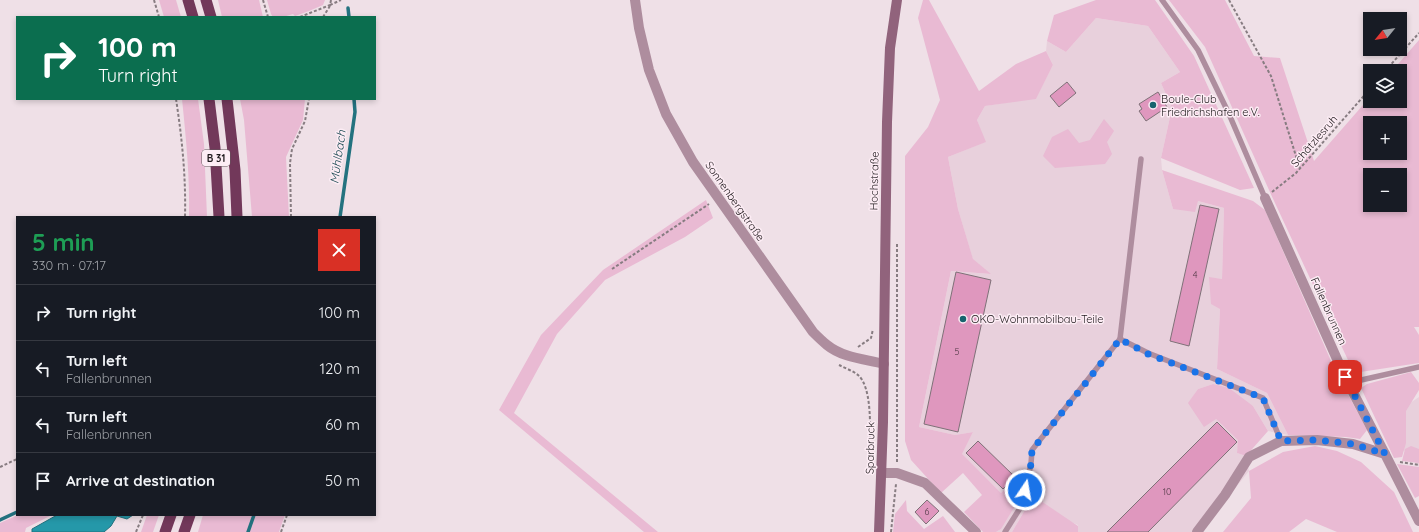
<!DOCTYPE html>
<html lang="en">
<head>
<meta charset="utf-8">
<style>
  body { margin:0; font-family:Quicksand,sans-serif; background:#242831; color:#f1f3f6; height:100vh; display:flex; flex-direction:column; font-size:15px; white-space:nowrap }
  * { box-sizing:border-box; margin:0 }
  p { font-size:13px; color:#9ea1a6 }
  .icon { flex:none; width:22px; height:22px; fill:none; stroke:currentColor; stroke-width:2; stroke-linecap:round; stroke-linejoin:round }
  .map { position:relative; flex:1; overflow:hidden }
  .panel { position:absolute; left:16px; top:216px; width:360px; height:300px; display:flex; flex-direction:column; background:#171b24; border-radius:0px; box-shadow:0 2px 6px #0003 }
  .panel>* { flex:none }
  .top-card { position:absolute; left:16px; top:16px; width:360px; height:84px; border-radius:0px; box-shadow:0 2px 6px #0003; background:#0b6e4f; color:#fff; overflow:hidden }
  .needle { width:26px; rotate:240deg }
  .buttons { position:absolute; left:1363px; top:12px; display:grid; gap:8px }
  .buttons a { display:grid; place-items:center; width:44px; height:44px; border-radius:0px; background:#171b24; box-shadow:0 2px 6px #0003; font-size:20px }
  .pin { position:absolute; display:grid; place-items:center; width:34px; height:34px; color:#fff; margin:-17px; border-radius:8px; box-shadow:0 2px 6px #0006 }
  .me { position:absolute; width:44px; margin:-22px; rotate:12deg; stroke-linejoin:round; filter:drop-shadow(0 0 3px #0008) }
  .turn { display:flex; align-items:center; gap:14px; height:84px; padding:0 16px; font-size:18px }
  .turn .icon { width:52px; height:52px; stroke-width:2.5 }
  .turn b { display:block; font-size:28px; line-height:34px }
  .round { display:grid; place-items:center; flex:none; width:42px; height:42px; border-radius:0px; background:#242831 }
  .overview { display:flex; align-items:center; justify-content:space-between; height:68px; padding:0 16px }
  h1 { font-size:24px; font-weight:700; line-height:30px; color:#1e9e55 }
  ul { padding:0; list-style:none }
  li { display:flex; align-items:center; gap:12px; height:56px; padding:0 16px; border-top:1px solid #363941 }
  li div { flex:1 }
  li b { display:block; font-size:15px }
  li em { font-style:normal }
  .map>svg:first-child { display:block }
  .built { fill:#e8d0dc }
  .green { fill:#e9bad3; fill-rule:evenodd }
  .water { fill:#2598a9; stroke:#23727f }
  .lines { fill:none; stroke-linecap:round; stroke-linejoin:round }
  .stream { stroke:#23727f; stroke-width:3.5 }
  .building { fill:#df97be; stroke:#7f7178 }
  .path { stroke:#877c81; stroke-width:2; stroke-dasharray:3 2; stroke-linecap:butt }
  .service { stroke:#ae8d9e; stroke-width:5.5 }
  .minor { stroke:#ae8d9e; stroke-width:10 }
  .tertiary { stroke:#ae8d9e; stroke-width:10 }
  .secondary { stroke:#91637c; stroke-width:10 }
  .trunk { stroke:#72385a; stroke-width:11 }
  .route { stroke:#1a73e8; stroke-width:7; stroke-dasharray:0 12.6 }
  .poi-dot { fill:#17636e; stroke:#fdedf5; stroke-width:1.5 }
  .labels { text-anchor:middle; stroke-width:3; stroke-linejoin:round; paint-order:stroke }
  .number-label { font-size:9px; fill:#4f3844 }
  .shield { fill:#fdedf5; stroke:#62595d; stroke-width:1 }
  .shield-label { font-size:10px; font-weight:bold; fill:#1f191c }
  .poi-label { font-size:11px; fill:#1f191c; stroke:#fdedf5; text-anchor:start }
  .street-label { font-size:11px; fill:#1f191c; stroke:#fdedf5 }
  .water-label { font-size:12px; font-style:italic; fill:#1b4a52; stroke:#fdedf5 }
</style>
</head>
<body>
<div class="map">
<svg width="1419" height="532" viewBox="0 0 1419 532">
  <rect width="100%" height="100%" fill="#efe0e7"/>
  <g class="built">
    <polygon points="1096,18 1148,26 1180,72 1161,83 1172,108 1161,158 1162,170 1173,209 1198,201 1224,208 1222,279 1209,278 1220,309 1217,369 1267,393 1288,435 1268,431 1253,406 1213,384 1198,389 1189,403 1216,419 1239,440 1237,453 1246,456 1249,471 1200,532 1078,532 1078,525 1029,503 1012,532 996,532 1001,529 1024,470 1001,493 961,454 973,432 955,435 919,427 951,271 990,274 973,260 958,209 948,157 985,142 977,120 985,106 1036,98 1053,65 1046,51 1047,41 1066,52"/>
    <polygon points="1419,397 1419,467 1394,439 1400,410"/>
  </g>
  <g class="green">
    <polygon points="159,0 176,0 181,17 164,17"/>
    <polygon points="218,0 259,0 263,17 222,17"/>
    <polygon points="267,0 325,0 323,5 309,11 295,16 293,14 283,17 273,17 271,14"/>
    <polygon points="923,0 929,0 979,91 1016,64 1046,51 1053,65 1036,99 985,106 977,120 986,142 948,157 958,209 973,259 991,274 951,271 919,427 955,435 973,432 962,454 1001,493 1024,470 1018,501 1001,529 996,532 983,532 964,512 982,495 963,473 941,493 911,460 905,441 905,156 928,127 940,100 918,18"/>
    <polygon points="1096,0 1155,0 1194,56 1254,188 1240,190 1161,158 1172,108 1161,83 1180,72 1148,26 1096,18 1066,52 1047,41 1054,15"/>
    <path d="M1169,0H1225L1254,56L1280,58L1314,161L1370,97V101H1400V71H1392L1419,40V327H1414L1419,335V363L1354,373L1269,190L1205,47ZM1370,123H1400V153H1370ZM1370,175H1400V205H1370Z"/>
    <path d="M182,99H198L204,144L207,217H189C190,178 186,138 182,99Z"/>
    <polygon points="240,99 305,99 303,120 286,157 289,217 252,217 244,120"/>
    <polygon points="1104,119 1114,131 1107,142 1112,154 1105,164 1055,168 1043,156 1052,137 1068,129 1079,143 1090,140"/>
    <polygon points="1162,170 1253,201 1265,210 1335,370 1367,430 1360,439 1346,437 1288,435 1267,393 1217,369 1220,309 1211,304 1209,277 1222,279 1224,208 1198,201 1195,212 1173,209"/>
    <polygon points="706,200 713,218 685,237 605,280 557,334 514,413 658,532 644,532 499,410 541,335 603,270"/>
    <polygon points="1411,372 1419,383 1419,390 1406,411 1406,443 1402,457 1394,458 1361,388 1367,384"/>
    <polygon points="1213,384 1229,388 1253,406 1268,431 1246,456 1237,453 1238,440 1216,419 1204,427 1188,403 1198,389"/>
    <polygon points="1315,446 1337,451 1361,462 1394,492 1413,532 1337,532 1306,519 1289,532 1223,532 1251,498 1249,471 1283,452"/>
    <polygon points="1411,446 1419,449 1419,463 1402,461 1405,449"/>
    <polygon points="1397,464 1419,467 1419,496 1415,498"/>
    <polygon points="1035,497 1078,526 1078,532 1012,532 1029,503"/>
    <polygon points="906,500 907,511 924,529 943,516 955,532 893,532 895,514"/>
    <polygon points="18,515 52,515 26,528 25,532 0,532 0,523"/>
    <polygon points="147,515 159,515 153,532 141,532"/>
    <polygon points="203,515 285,515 279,532 198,532"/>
  </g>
  <polygon class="water" points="57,515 133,515 127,519 117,516 111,526 104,532 32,532 32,529"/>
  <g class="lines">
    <g class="stream">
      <polyline points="348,8 349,17"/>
      <polyline points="340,217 355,112 354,99"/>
      <polyline points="0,520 17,512"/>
      <polyline points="248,532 254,515"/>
    </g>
  </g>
  <g class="building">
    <polygon points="1067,82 1076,93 1059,107 1050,96"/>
    <polygon points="1158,92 1167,107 1146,121 1139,111 1142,109 1139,104"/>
    <polygon points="1200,205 1219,209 1189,346 1170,341"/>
    <polygon points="956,272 991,280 958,432 924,424"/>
    <polygon points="1217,422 1237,442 1227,452 1148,532 1107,532"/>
    <polygon points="978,441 1015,477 1003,489 966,453"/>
    <polygon points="927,500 939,511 926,524 915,512"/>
  </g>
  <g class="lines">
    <g class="path">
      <polyline points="154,0 159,17"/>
      <polyline points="263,0 268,17"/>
      <polyline points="331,0 330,5 341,0"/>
      <polyline points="1229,0 1271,76 1300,169"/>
      <polyline points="300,17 330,5"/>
      <polyline points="323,17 330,6"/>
      <polyline points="1385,71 1419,33"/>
      <path d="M176,99C182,138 186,177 185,217"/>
      <polyline points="1272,192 1296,173 1370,89"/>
      <polyline points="291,217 290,163 292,149 305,121 309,99"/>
      <polyline points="612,269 709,204"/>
      <polyline points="858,347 871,338 873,329"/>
      <path d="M839,365C845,368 853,371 858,375C872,387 870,427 870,444"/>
      <polyline points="897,462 897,244"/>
      <polyline points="1400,462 1419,465"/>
      <polyline points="0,467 17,459"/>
      <polyline points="136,532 143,515"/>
      <polyline points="281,532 287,515"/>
      <polyline points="891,532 896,484"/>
    </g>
    <g class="service">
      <polyline points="1162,0 1198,50 1229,114 1265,198"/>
      <polyline points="1120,339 1141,159"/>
      <polyline points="1348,383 1419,367"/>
      <polyline points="1005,532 1022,505 1031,464 1032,450 1120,339 1148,353 1263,398 1281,441"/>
    </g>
    <g class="minor">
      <polyline points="1265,198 1345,377 1385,454"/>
      <polyline points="882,473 897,473 925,483 976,532"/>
      <polyline points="1197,532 1225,495 1249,457 1281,441 1317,440 1353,444 1385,454 1419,521"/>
    </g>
    <path class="tertiary" d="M635,0L639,28L649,70L666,114L693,162L813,332C817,336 822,341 827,345C843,358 865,359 884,364"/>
    <polyline class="secondary" points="879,532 883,422 887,122 890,48 897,0"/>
    <g class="trunk">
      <polyline points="188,0 193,17"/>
      <polyline points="206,0 211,17"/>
      <polyline points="209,99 215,148 219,217"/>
      <polyline points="227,99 235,170 237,217"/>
      <polyline points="165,532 171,515"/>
      <polyline points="184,532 190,515"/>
    </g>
  </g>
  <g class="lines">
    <polyline class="route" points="1025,490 1031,464 1032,450 1088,380 1120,339 1148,354 1263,398 1281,441 1317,440 1353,444 1385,454 1345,377"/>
  </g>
  <g class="poi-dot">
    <circle cx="1153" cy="105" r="4"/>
    <circle cx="963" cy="319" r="4"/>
  </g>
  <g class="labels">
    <g class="number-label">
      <text x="1195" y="278">4</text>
      <text x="957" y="355">5</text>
      <text x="1167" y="495">10</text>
      <text x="927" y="515">6</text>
    </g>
    <rect class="shield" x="202" y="150" width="28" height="16" rx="3"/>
    <g class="shield-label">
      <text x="216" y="162">B 31</text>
    </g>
    <g class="poi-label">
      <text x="1161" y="103">Boule-Club<tspan x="1161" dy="13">Friedrichshafen e.V.</tspan></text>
      <text x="971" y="323">OKO-Wohnmobilbau-Teile</text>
    </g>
    <g class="street-label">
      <text transform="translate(1314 141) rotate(-49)" y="4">Schätzlesruh</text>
      <text transform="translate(874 181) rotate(-89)" y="4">Hochstraße</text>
      <text transform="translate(735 201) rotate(55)" y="4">Sonnenbergstraße</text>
      <text transform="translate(1329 311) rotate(66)" y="4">Fallenbrunnen</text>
      <text transform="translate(870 448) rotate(-89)" y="4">Sparbruck</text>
    </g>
    <g class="water-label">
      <text transform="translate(338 157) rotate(-82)" y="4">Mühlbach</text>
    </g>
  </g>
</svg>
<div class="buttons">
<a><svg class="needle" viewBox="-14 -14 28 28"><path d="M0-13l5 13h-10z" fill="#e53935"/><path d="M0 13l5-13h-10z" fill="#9ea1a6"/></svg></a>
<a><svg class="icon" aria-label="layers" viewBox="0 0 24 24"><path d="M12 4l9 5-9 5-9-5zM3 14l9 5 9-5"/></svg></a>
<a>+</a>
<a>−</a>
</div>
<div class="pin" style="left:1345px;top:377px;background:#d93025"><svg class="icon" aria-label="arrive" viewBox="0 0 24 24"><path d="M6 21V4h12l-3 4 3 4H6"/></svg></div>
<svg class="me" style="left:1025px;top:490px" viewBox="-20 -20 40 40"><circle r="17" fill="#1a73e8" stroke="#fff" stroke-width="3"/><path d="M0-11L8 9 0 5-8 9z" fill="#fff"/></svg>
<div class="top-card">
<div class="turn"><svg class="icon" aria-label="right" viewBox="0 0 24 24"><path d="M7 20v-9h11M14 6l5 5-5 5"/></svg><div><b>100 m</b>Turn right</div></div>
</div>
<section class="panel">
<div class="overview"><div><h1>5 min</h1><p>330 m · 07:17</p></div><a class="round" style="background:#d93025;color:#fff"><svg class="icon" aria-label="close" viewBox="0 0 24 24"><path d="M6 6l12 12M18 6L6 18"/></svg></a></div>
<ul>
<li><svg class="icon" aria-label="right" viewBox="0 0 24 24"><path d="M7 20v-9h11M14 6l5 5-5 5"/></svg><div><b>Turn right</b></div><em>100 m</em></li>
<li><svg class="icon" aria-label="left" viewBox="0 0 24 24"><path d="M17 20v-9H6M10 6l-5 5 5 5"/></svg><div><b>Turn left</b><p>Fallenbrunnen</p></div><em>120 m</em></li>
<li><svg class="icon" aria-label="left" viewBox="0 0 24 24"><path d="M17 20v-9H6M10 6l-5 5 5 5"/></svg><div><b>Turn left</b><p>Fallenbrunnen</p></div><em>60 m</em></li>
<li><svg class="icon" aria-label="arrive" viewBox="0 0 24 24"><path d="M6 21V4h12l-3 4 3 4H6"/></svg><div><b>Arrive at destination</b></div><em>50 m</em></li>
</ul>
</section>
</div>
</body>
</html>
